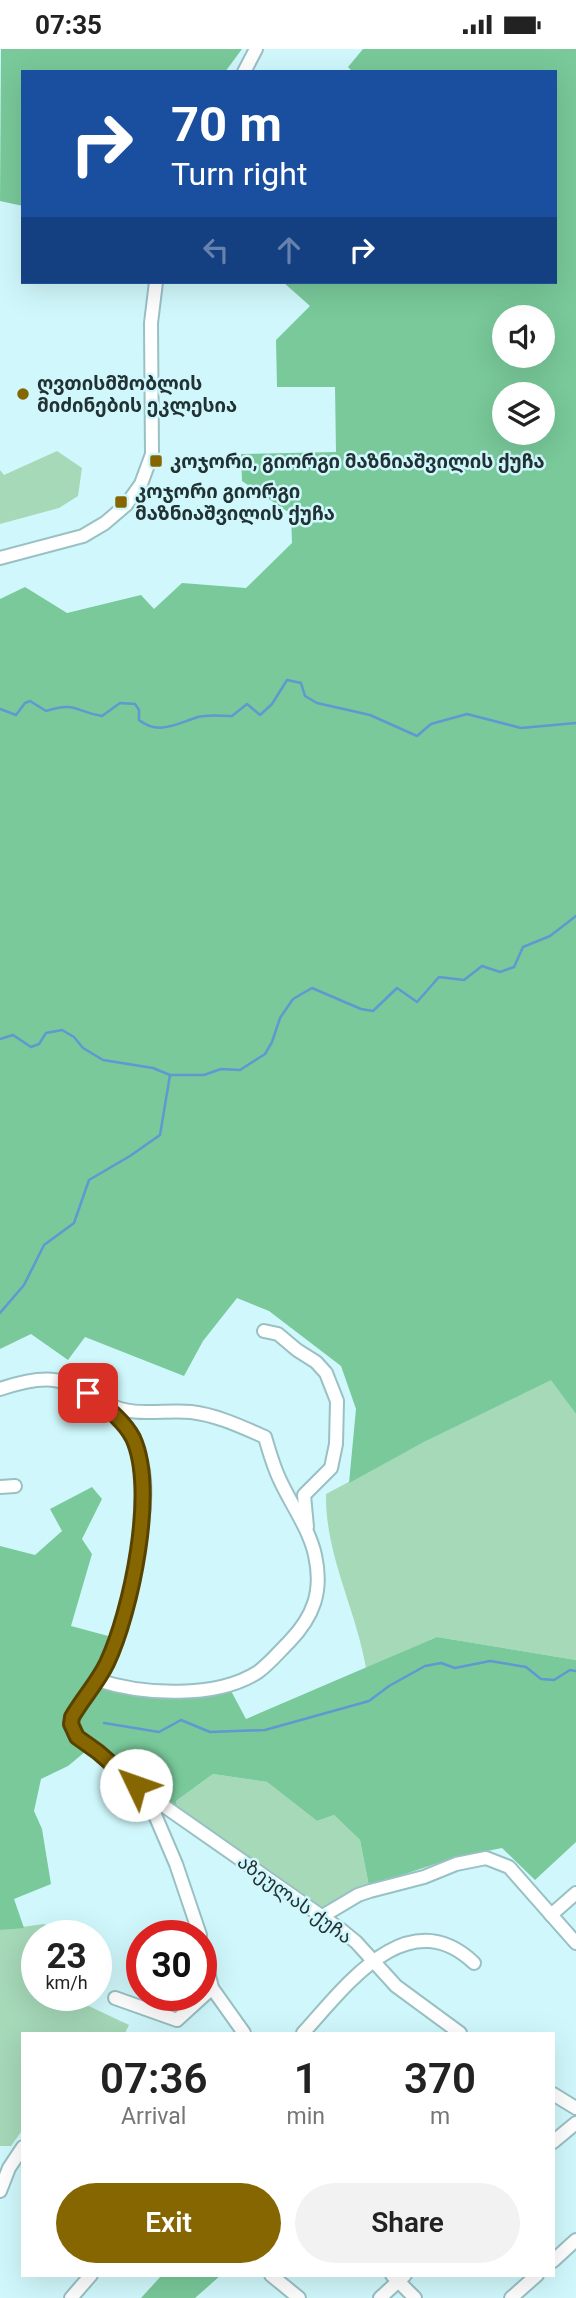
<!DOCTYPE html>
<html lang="en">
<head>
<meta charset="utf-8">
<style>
  body { margin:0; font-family:Roboto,"Noto Sans Georgian",sans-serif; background:#f2f2f2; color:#222; height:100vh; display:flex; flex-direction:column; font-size:26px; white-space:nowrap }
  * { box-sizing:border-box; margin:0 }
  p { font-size:23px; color:#767676 }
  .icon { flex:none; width:38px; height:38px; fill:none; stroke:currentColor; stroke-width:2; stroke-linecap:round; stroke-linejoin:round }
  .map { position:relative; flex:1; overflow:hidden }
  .drawer { position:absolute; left:21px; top:1983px; width:534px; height:245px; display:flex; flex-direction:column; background:#fff; border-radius:0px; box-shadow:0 7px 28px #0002 }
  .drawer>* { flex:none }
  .guide { position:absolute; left:21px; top:21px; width:536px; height:214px; border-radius:0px; box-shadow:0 7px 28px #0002; background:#1a4fa0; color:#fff; overflow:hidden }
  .tools { position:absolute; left:492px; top:256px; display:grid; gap:14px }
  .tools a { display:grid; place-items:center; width:63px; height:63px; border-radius:50%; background:#fff; box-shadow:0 7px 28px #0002; font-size:35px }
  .speed { position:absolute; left:21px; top:1871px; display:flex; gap:14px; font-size:35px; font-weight:700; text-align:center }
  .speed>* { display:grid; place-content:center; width:91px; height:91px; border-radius:50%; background:#fff; box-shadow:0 7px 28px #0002; line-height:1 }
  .speed small { font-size:18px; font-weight:400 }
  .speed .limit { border:10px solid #d22; background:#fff; color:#111 }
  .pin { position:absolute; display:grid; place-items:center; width:60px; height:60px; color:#fff; margin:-30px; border-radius:14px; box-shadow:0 4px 10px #0006 }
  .me { position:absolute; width:77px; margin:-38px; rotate:312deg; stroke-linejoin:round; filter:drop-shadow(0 0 5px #0008) }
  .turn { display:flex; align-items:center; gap:24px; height:147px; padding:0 35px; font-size:32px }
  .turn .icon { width:91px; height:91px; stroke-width:2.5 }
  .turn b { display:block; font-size:49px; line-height:60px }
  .lanes { display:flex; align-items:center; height:66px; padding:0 35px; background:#0003; justify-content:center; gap:35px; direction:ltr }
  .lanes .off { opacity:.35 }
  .eta { display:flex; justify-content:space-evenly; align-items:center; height:119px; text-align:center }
  .eta b { font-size:42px; font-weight:600; line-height:49px }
  .button { display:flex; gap:14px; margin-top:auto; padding:14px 35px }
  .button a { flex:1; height:80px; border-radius:42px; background:#866600; color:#fff; font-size:28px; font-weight:600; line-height:80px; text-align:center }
  .button a+a { background:#f2f2f2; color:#222 }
  .status { display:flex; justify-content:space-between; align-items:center; height:49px; padding:0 35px; background:#fff; direction:ltr }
  .status svg { height:19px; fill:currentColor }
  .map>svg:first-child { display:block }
  .green { fill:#a5d9b8 }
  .forest { fill:#79c99a; fill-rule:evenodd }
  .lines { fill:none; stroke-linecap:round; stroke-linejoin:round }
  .stream { stroke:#6098d1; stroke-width:2.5 }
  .minor-casing { stroke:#99c0c3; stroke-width:16 }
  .minor { stroke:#fff; stroke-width:12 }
  .route-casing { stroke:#574200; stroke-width:18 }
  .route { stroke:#866600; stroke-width:12 }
  .poi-dot { fill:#866600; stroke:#d0f8fc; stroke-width:2.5 }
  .labels { text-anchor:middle; stroke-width:5; stroke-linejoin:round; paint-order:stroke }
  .poi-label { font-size:19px; font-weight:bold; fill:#223133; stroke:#d0f8fc; text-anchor:start }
  .street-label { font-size:19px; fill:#223133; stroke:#d0f8fc }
</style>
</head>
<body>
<div class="status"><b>07:35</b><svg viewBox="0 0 49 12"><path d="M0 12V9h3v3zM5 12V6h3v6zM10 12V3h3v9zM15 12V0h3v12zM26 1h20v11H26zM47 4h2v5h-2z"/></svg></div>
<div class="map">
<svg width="576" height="2249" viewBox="0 0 576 2249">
  <rect width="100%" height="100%" fill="#d0f8fc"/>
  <g class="green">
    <polygon points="57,402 82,419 78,447 59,459 0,475 0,421 4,426"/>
    <path d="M551,1330L576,1365V1611L437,1588L366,1619C356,1560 325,1506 326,1445L424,1393Z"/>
    <polygon points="213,1725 267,1733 317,1772 334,1766 360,1791 369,1837 321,1863 178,1762 176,1752"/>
    <polygon points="44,1875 67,1886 37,1886 37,1946 77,1946 76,1951 129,1976 125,1984 23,1984 23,2080 11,2097 0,2097 0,1881"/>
  </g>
  <g class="forest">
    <polygon points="1,0 242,0 225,23 23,23 23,157 0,152"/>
    <path d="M363,0H576V1365L551,1331L424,1393L349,1434L356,1360L341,1317L269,1262L237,1249L203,1292L184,1327L85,1288L68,1311L31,1285L0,1300V550L25,538L67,564L141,546L154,560L182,534L246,539L292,494L291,465L242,432L241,405L336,403L335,338H277L276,291L310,257L283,233H555V23H353L348,18ZM504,268H542V306H504ZM504,345H542V383H504Z"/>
    <path d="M92,1438L102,1450L82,1490L92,1505L71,1577L112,1588L87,1639L63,1667C62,1688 70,1691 86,1702L68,1717L41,1730L34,1762L42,1780L51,1835L14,1850L24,1879L0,1881V1497L35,1506L62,1482L50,1460Z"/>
    <polygon points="437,1588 576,1611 576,1793 535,1831 502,1799 453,1809 369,1837 360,1791 334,1766 317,1772 267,1733 213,1725 176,1752 178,1762 82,1687 77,1676 81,1662 98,1639 173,1646 230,1640 246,1670"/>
    <polygon points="162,2226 221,2226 195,2249 141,2249"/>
  </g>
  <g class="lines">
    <g class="stream">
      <path d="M0,660L16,666L25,654L30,652L46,662C77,652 75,663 102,667L120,654L135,655L139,661V671C159,687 178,674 198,668C209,665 222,667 232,667L247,655L260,666L272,655L287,631L301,634L305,647L317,654L370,666L417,687L431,675L467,665L521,679L576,674"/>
      <polyline points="0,990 13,986 31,998 39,995 46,984 62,981 74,988 83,999 103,1011 153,1019 170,1026 204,1026 221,1020 240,1021 265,1005 272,993 280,969 293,950 312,939 361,960 373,962 397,939 417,953 439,928 464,931 482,917 500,923 514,918 523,898 550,887 576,867"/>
      <polyline points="0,1264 24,1236 44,1196 74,1174 89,1131 130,1107 160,1086 170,1026"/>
      <polyline points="104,1674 159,1683 181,1671 210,1683 265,1681 369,1652 389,1637 425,1617 441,1614 455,1619 490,1612 526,1618 541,1630 554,1631 570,1621 576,1622"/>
    </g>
    <g class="minor-casing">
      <g id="minor">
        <polyline points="244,23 256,0"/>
        <polyline points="0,509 83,487 105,474 126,456 141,435 152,405 151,274 156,233"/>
        <polyline points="264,1282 278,1285 297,1301 316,1313 326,1324 337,1352 336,1395 331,1419 304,1446 307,1478"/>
        <path d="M0,1340C42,1326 63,1325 99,1353C113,1364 127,1375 134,1392C137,1401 141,1412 143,1422C150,1466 126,1574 107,1614C97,1633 83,1650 72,1668L71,1675L77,1688L119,1719L154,1753L155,1766L176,1815L200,1886"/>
        <polyline points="0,1438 15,1437"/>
        <path d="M97,1631C143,1646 216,1650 258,1623C269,1615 279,1603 289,1593C314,1567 323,1542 315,1506C309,1479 290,1454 279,1429C273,1416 269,1402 265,1388C242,1378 217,1366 191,1363C165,1360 132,1369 109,1355"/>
        <polyline points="154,1753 164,1757 340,1880 356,1893 396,1937 460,1984"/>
        <polyline points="551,1866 576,1844"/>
        <polyline points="321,1868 358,1846 370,1842 424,1828 456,1815 486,1809 509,1818 576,1894"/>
        <polyline points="201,1893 212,1939 244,1984"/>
        <polyline points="115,1949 177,1971 212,1939"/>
        <path d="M303,1984C345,1938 407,1851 474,1914"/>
        <polyline points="553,2045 576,2059"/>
        <polyline points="553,2093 576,2074"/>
        <polyline points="0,2142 9,2119 23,2098"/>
        <polyline points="553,2212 576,2191"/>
        <polyline points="271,2226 299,2249"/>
        <polyline points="392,2226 415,2249"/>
        <polyline points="71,2249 91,2226"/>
        <polyline points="380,2249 405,2226"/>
        <polyline points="511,2249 537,2226"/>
      </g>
    </g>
    <use href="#minor" class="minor"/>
  </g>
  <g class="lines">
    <g class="route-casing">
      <path id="route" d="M88,1344C104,1357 123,1370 133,1389C157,1441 131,1563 107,1614C98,1633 83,1649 72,1668L71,1675L77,1688L98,1703L136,1736"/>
    </g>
    <use href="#route" class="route"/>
  </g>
  <g class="poi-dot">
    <circle cx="23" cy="345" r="7"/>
    <rect x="149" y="405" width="14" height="14" rx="3.5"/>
    <rect x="114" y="446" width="14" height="14" rx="3.5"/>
  </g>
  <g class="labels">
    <g class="poi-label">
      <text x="37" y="341">ღვთისმშობლის<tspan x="37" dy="22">მიძინების ეკლესია</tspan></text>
      <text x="170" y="419">კოჯორი, გიორგი მაზნიაშვილის ქუჩა</text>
      <text x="135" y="449">კოჯორი გიორგი<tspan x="135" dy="22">მაზნიაშვილის ქუჩა</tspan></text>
    </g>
    <g class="street-label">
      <text transform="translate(295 1850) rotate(36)" y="7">აზეულას ქუჩა</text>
    </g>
  </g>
</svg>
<div class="tools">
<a><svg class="icon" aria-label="sound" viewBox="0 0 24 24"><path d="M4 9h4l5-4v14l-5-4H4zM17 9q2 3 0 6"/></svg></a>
<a><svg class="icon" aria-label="layers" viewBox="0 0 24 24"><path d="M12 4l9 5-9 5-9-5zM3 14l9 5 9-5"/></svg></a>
</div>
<div class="speed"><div>23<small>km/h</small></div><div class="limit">30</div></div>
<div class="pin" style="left:88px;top:1344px;background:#d93025"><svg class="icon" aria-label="arrive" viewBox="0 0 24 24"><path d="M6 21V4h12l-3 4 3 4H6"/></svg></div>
<svg class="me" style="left:136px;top:1736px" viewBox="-20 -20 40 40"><circle r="19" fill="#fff"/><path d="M0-13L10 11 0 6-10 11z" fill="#866600"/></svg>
<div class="guide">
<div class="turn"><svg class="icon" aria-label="right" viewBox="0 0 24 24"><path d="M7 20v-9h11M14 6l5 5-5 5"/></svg><div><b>70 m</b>Turn right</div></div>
<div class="lanes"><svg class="icon off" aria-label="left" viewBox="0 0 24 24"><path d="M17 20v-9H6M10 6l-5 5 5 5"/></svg><svg class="icon off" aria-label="ahead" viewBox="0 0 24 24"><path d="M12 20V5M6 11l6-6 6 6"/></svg><svg class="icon" aria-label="right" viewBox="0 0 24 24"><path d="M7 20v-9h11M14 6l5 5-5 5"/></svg></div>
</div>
<section class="drawer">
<div class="eta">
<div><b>07:36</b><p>Arrival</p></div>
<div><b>1</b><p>min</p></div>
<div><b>370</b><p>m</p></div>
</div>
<div class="button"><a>Exit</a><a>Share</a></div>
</section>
</div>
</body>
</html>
